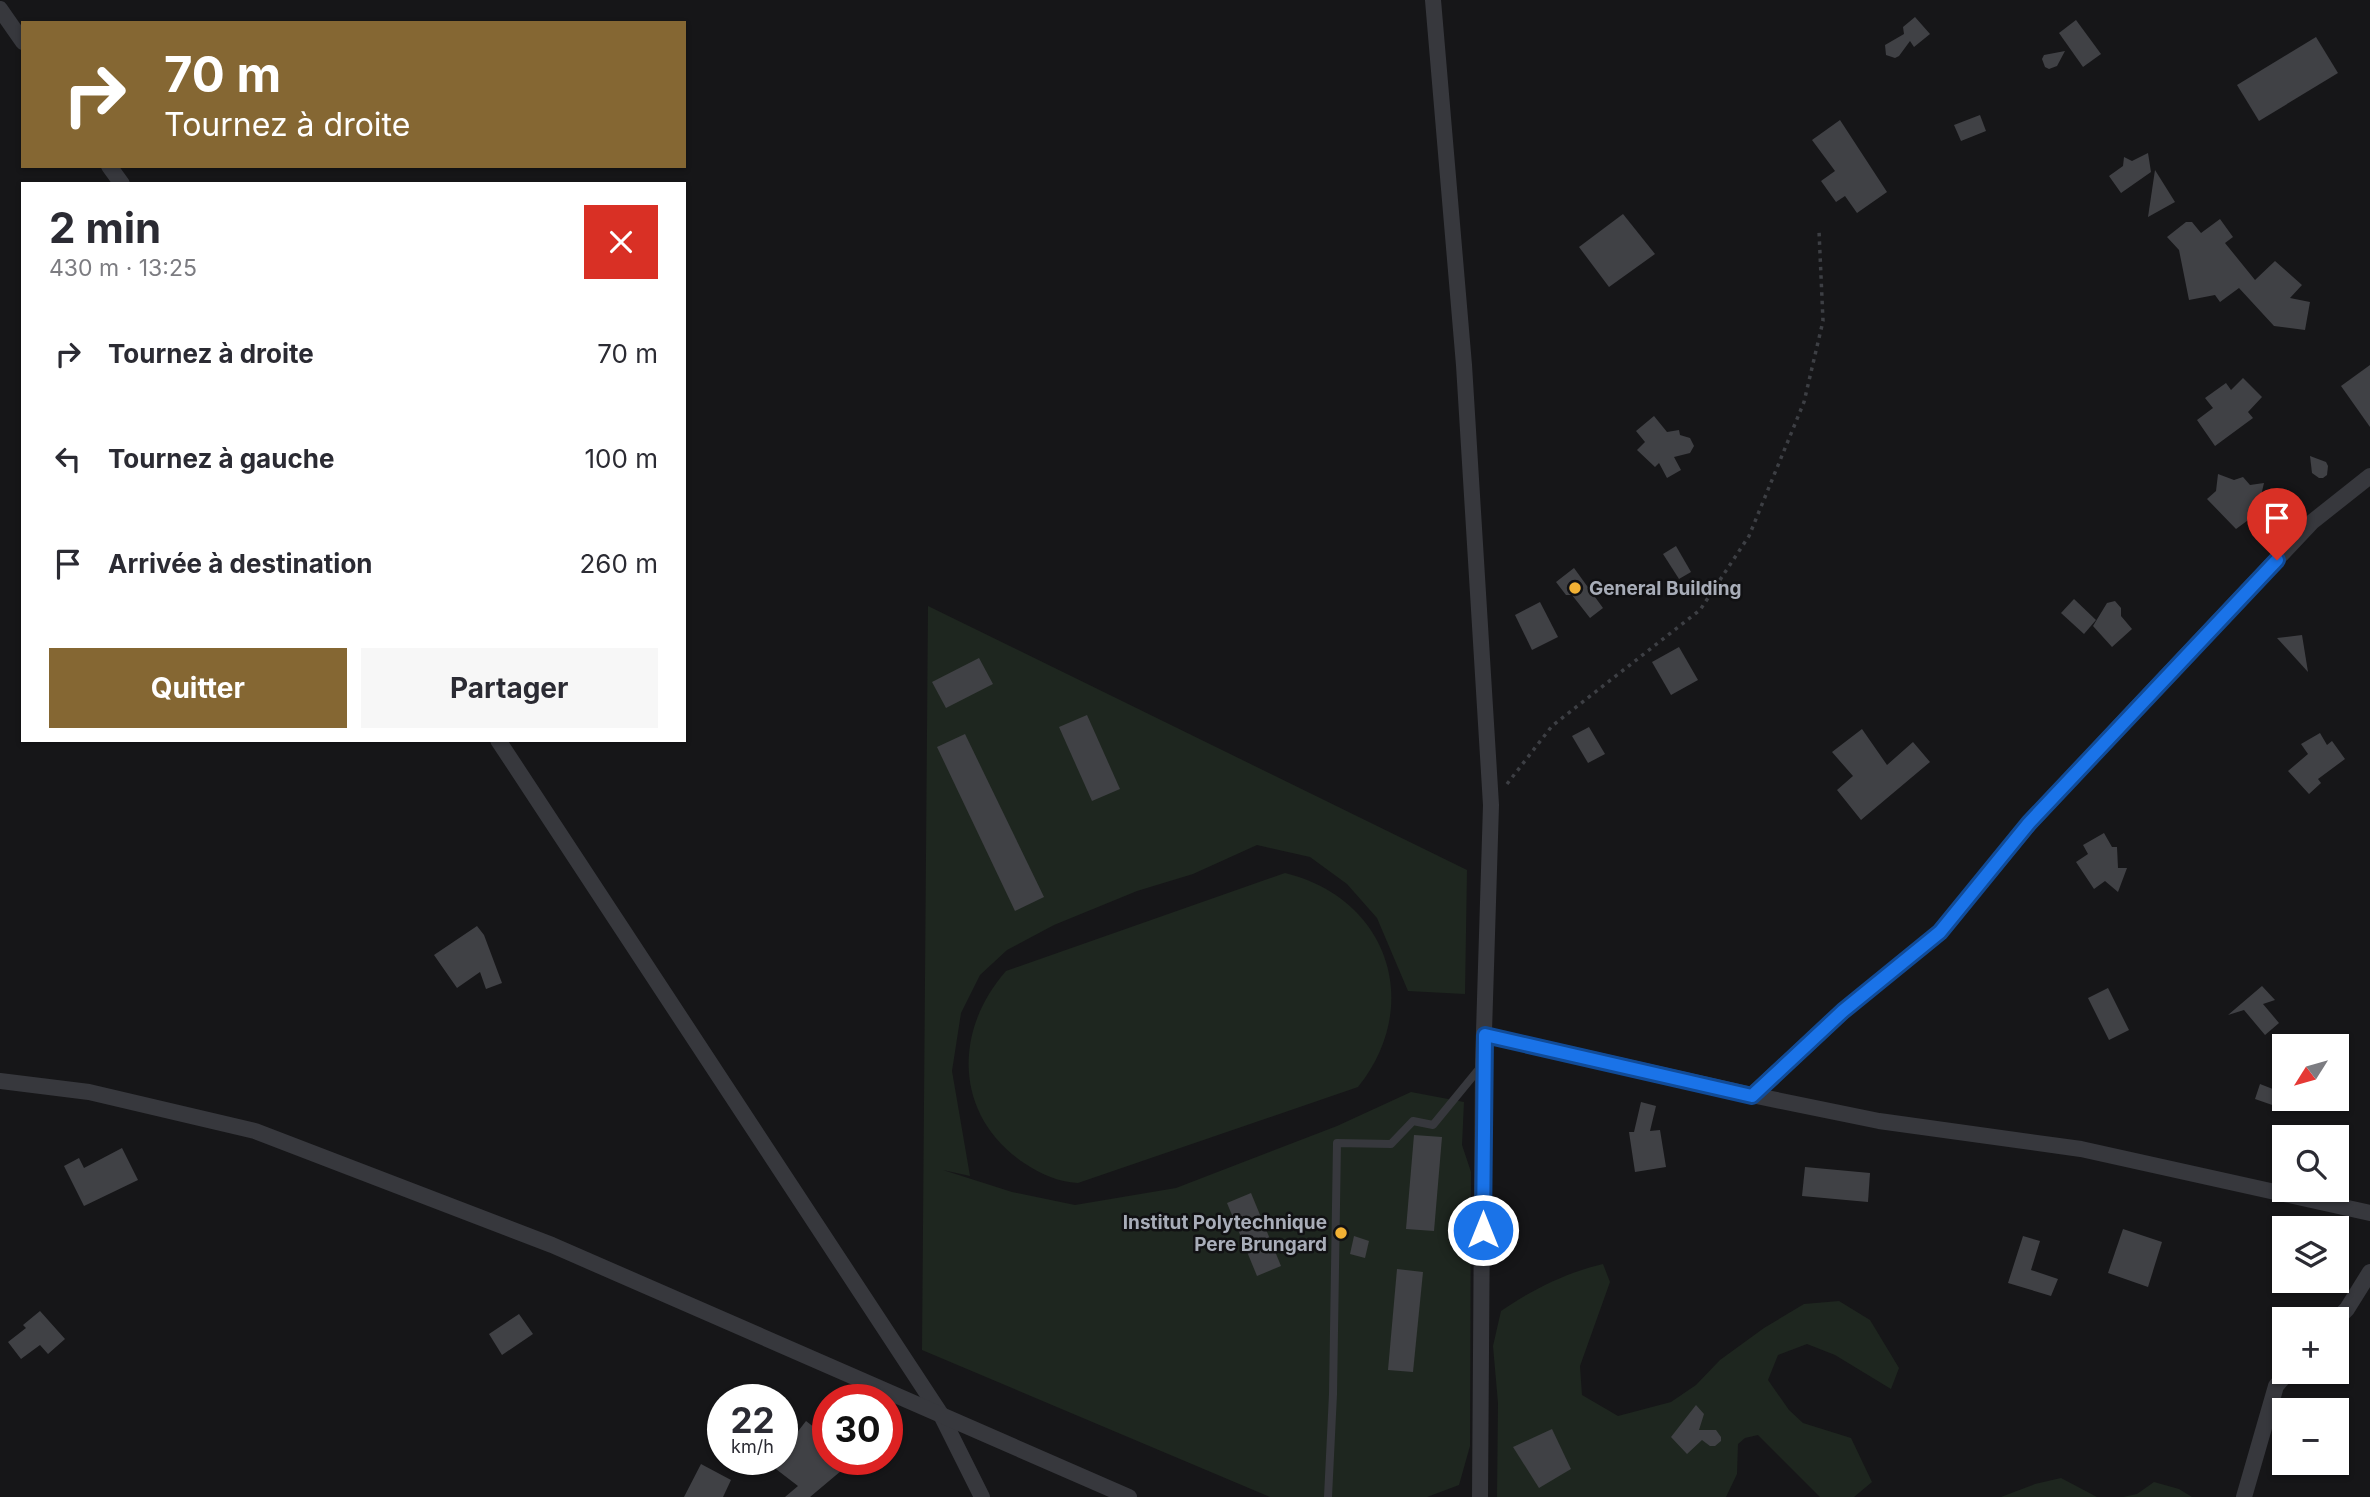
<!DOCTYPE html>
<html lang="fr">
<head>
<meta charset="utf-8">
<style>
  body { margin:0; font-family:Inter,sans-serif; background:#f7f7f7; color:#2b2b33; height:100vh; display:flex; flex-direction:column; font-size:26px; white-space:nowrap }
  * { box-sizing:border-box; margin:0 }
  p { font-size:23px; color:#7c7c81 }
  .icon { flex:none; width:38px; height:38px; fill:none; stroke:currentColor; stroke-width:2; stroke-linecap:round; stroke-linejoin:round }
  .map { position:relative; flex:1; overflow:hidden }
  .panel { position:absolute; left:21px; top:182px; width:665px; height:560px; display:flex; flex-direction:column; background:#fff; border-radius:0px; box-shadow:0 2px 5px #0004 }
  .panel>* { flex:none }
  .guide { position:absolute; left:21px; top:21px; width:665px; height:147px; border-radius:0px; box-shadow:0 2px 5px #0004; background:#856733; color:#fff; overflow:hidden }
  .needle { width:46px; rotate:233deg }
  .controls { position:absolute; left:2272px; top:1034px; display:grid; gap:14px }
  .controls a { display:grid; place-items:center; width:77px; height:77px; border-radius:0px; background:#fff; box-shadow:0 2px 5px #0004; font-size:35px }
  .speed { position:absolute; left:707px; top:1384px; display:flex; gap:14px; font-size:35px; font-weight:700; text-align:center }
  .speed>* { display:grid; place-content:center; width:91px; height:91px; border-radius:50%; background:#fff; box-shadow:0 2px 5px #0004; line-height:1 }
  .speed small { font-size:18px; font-weight:400 }
  .speed .limit { border:10px solid #d22; background:#fff; color:#111 }
  .pin { position:absolute; display:grid; place-items:center; width:60px; height:60px; color:#fff; margin:-72px -30px; border-radius:50% 50% 50% 0; rotate:-45deg; box-shadow:0 0 7px #0007 }
  .pin .icon { rotate:45deg }
  .me { position:absolute; width:77px; margin:-38px; rotate:0deg; stroke-linejoin:round; filter:drop-shadow(0 0 5px #0008) }
  .turn { display:flex; align-items:center; gap:24px; height:147px; padding:0 28px; font-size:32px }
  .turn .icon { width:91px; height:91px; stroke-width:2.5 }
  .turn b { display:block; font-size:49px; line-height:60px }
  .round { display:grid; place-items:center; flex:none; width:74px; height:74px; border-radius:0px; background:#f7f7f7 }
  .head { display:flex; align-items:center; justify-content:space-between; height:119px; padding:0 28px }
  h1 { font-size:42px; font-weight:700; line-height:52px }
  .button { display:flex; gap:14px; margin-top:auto; padding:14px 28px }
  .button a { flex:1; height:80px; border-radius:0px; background:#856733; color:#fff; font-size:28px; font-weight:700; line-height:80px; text-align:center }
  .button a+a { background:#f7f7f7; color:#2b2b33 }
  ul { padding:0; list-style:none }
  li { display:flex; align-items:center; gap:21px; height:105px; padding:0 28px }
  li div { flex:1 }
  li b { display:block; font-size:26px }
  li em { font-style:normal }
  .map>svg:first-child { display:block }
  .green { fill:#1e261f }
  .building { fill:#404145 }
  .lines { fill:none; stroke-linecap:round; stroke-linejoin:round }
  .path { stroke:#3d3f44; stroke-width:3.5; stroke-dasharray:3.5 5; stroke-linecap:butt }
  .lane { stroke:#37383d; stroke-width:8 }
  .street { stroke:#37383d; stroke-width:16 }
  .route-casing { stroke:#114b97; stroke-width:18 }
  .route { stroke:#1a73e8; stroke-width:12 }
  .poi-dot { fill:#f2b134; stroke:#111113; stroke-width:2.5 }
  .labels { text-anchor:middle; stroke-width:5; stroke-linejoin:round; paint-order:stroke }
  .poi-label { font-size:19px; font-weight:bold; fill:#a8adb8; stroke:#111113; text-anchor:start }
</style>
</head>
<body>
<div class="map">
<svg width="2370" height="1497" viewBox="0 0 2370 1497">
  <rect width="100%" height="100%" fill="#161618"/>
  <g class="green">
    <polygon points="928,606 1467,870 1465,994 1408,991 1377,918 1347,884 1310,857 1257,845 1193,874 1137,891 1054,925 1007,950 980,975 961,1013 952,1071 970,1176 943,1170 1012,1192 1075,1205 1176,1188 1337,1126 1411,1092 1464,1102 1462,1145 1471,1172 1470,1446 1459,1485 1427,1497 1270,1497 922,1350"/>
    <path d="M1285,873C1388,898 1424,1005 1358,1087L1078,1183C1058,1182 1041,1174 1024,1163C954,1116 953,1031 1006,971Z"/>
    <path d="M1603,1264L1610,1282L1580,1366L1582,1395L1618,1416L1671,1402L1696,1385L1720,1360L1764,1328L1804,1304L1839,1301L1870,1320L1899,1368L1891,1389L1835,1355L1807,1344L1778,1355L1768,1380L1789,1410L1803,1423L1851,1438L1872,1482L1854,1497H1820L1758,1435L1745,1438L1738,1444L1737,1474L1726,1497H1497L1498,1403L1493,1346L1501,1311C1531,1290 1568,1272 1603,1264Z"/>
    <polygon points="2061,1478 2097,1497 2001,1497 2035,1484"/>
    <polygon points="2154,1482 2179,1489 2192,1497 2123,1497 2137,1494"/>
  </g>
  <g class="building">
    <polygon points="1915,17 1930,34 1914,47 1910,41 1899,56 1895,58 1886,55 1885,45 1904,34 1903,27"/>
    <polygon points="2076,20 2101,54 2083,67 2059,33"/>
    <polygon points="2316,37 2338,73 2259,121 2237,85"/>
    <polygon points="2065,51 2057,66 2049,69 2045,67 2042,59 2044,55"/>
    <polygon points="1980,115 1986,131 1961,141 1954,125"/>
    <polygon points="1840,120 1887,192 1857,213 1845,196 1836,202 1821,181 1835,171 1812,140"/>
    <polygon points="2148,153 2151,172 2121,193 2109,176 2123,166 2124,157 2132,161"/>
    <polygon points="2155,170 2175,202 2148,217"/>
    <polygon points="1623,214 1655,254 1609,287 1579,247"/>
    <polygon points="2220,219 2233,237 2225,243 2255,280 2275,261 2302,285 2290,298 2310,302 2305,330 2274,326 2239,288 2220,302 2215,295 2189,300 2179,250 2167,237 2186,222 2192,222 2201,233"/>
    <polygon points="2370,365 2370,427 2341,386"/>
    <polygon points="2243,378 2262,397 2248,412 2253,418 2215,446 2197,420 2213,408 2205,398 2226,383 2231,390"/>
    <polygon points="1654,416 1667,432 1679,430 1680,435 1690,438 1694,446 1690,453 1674,457 1681,470 1667,478 1659,463 1655,467 1637,450 1645,442 1636,431"/>
    <polygon points="2310,456 2326,462 2328,466 2327,475 2323,478 2319,478 2312,473"/>
    <polygon points="2218,474 2234,480 2243,477 2250,485 2264,483 2260,500 2266,507 2236,529 2207,499 2216,491"/>
    <polygon points="1676,546 1691,572 1679,579 1663,554"/>
    <polygon points="1574,568 1603,608 1590,618 1572,595 1566,595 1556,582"/>
    <polygon points="2074,599 2096,620 2084,634 2061,613"/>
    <polygon points="2115,601 2121,608 2121,616 2132,629 2112,647 2093,626 2107,603"/>
    <polygon points="1540,602 1558,637 1532,650 1515,615"/>
    <polygon points="2302,635 2308,672 2277,638"/>
    <polygon points="1679,647 1698,680 1671,695 1652,662"/>
    <polygon points="979,658 993,684 946,708 932,682"/>
    <polygon points="1087,715 1120,789 1092,801 1059,727"/>
    <polygon points="1589,727 1605,754 1588,763 1572,736"/>
    <polygon points="1862,729 1887,765 1913,742 1930,762 1861,820 1837,790 1853,776 1832,752"/>
    <polygon points="2320,733 2327,745 2332,741 2345,759 2318,779 2321,783 2309,794 2288,771 2308,754 2301,744"/>
    <polygon points="965,734 1044,897 1015,911 937,747"/>
    <polygon points="2104,833 2112,847 2117,847 2118,868 2127,868 2118,892 2105,881 2094,889 2076,862 2088,854 2083,845"/>
    <polygon points="477,926 484,935 502,983 486,989 480,972 457,988 434,955"/>
    <polygon points="2262,986 2275,1000 2263,1004 2279,1023 2265,1035 2244,1010 2228,1015"/>
    <polygon points="2108,988 2129,1030 2109,1040 2088,998"/>
    <polygon points="2260,1084 2283,1093 2278,1107 2255,1099"/>
    <polygon points="1641,1102 1656,1106 1650,1131 1660,1130 1666,1167 1635,1172 1629,1132 1634,1132"/>
    <polygon points="1414,1135 1442,1137 1434,1231 1406,1229"/>
    <polygon points="122,1148 138,1180 84,1206 64,1166 79,1158 84,1168"/>
    <polygon points="1805,1167 1870,1173 1868,1202 1802,1196"/>
    <polygon points="1251,1193 1281,1266 1257,1276 1227,1203"/>
    <polygon points="2123,1229 2162,1242 2148,1287 2108,1273"/>
    <polygon points="1354,1236 1369,1241 1365,1258 1350,1254"/>
    <polygon points="2023,1236 2040,1241 2031,1270 2058,1279 2051,1296 2008,1283"/>
    <polygon points="1397,1269 1423,1272 1413,1372 1388,1370"/>
    <polygon points="40,1311 65,1339 48,1354 40,1345 21,1359 8,1342 26,1328 23,1325"/>
    <polygon points="519,1314 533,1334 502,1355 489,1334"/>
    <polygon points="1696,1405 1704,1414 1699,1430 1716,1430 1721,1437 1721,1441 1715,1446 1710,1446 1702,1440 1687,1454 1671,1437"/>
    <polygon points="806,1421 828,1438 828,1460 854,1460 810,1497 785,1497 798,1486 772,1466 777,1460 782,1460 782,1452"/>
    <polygon points="1552,1429 1571,1469 1539,1488 1513,1447"/>
    <polygon points="701,1464 731,1480 723,1497 684,1497"/>
  </g>
  <g class="lines">
    <polyline class="path" points="1507,784 1552,726 1700,610 1749,536 1804,402 1823,321 1819,231"/>
    <polyline class="lane" points="1328,1497 1333,1394 1337,1143 1391,1144 1413,1121 1433,1125 1483,1064"/>
    <g class="street">
      <polyline points="1433,0 1464,365 1491,805 1483,1064 1480,1497"/>
      <polyline points="0,9 23,42"/>
      <polyline points="109,166 122,184"/>
      <polyline points="498,740 940,1413 982,1497"/>
      <polyline points="1485,1035 1752,1095 1879,1121 2081,1149 2370,1213"/>
      <polyline points="0,1081 89,1092 255,1131 552,1245 1129,1497"/>
      <polyline points="1752,1095 1843,1011 1940,932 2030,823 2125,720 2312,522 2370,476"/>
      <polyline points="2336,1320 2347,1309 2370,1272"/>
      <polyline points="2244,1497 2276,1386 2288,1372"/>
    </g>
  </g>
  <g class="lines">
    <g class="route-casing">
      <polyline id="route" points="1483,1230 1485,1035 1752,1096 1843,1011 1940,932 2029,823 2277,560"/>
    </g>
    <use href="#route" class="route"/>
  </g>
  <g class="poi-dot">
    <circle cx="1575" cy="588" r="7"/>
    <circle cx="1341" cy="1233" r="7"/>
  </g>
  <g class="labels">
    <g class="poi-label">
      <text x="1589" y="595">General Building</text>
      <text x="1327" y="1229" text-anchor="end">Institut Polytechnique<tspan x="1327" dy="22">Pere Brungard</tspan></text>
    </g>
  </g>
</svg>
<div class="controls">
<a><svg class="needle" viewBox="-14 -14 28 28"><path d="M0-13l5 13h-10z" fill="#e53935"/><path d="M0 13l5-13h-10z" fill="#7c7c81"/></svg></a>
<a><svg class="icon" aria-label="search" viewBox="0 0 24 24"><circle cx="10" cy="10" r="6"/><path d="M15 15l6 6"/></svg></a>
<a><svg class="icon" aria-label="layers" viewBox="0 0 24 24"><path d="M12 4l9 5-9 5-9-5zM3 14l9 5 9-5"/></svg></a>
<a>+</a>
<a>−</a>
</div>
<div class="speed"><div>22<small>km/h</small></div><div class="limit">30</div></div>
<div class="pin" style="left:2277px;top:560px;background:#d93025"><svg class="icon" aria-label="arrive" viewBox="0 0 24 24"><path d="M6 21V4h12l-3 4 3 4H6"/></svg></div>
<svg class="me" style="left:1483px;top:1230px" viewBox="-20 -20 40 40"><circle r="17" fill="#1a73e8" stroke="#fff" stroke-width="3"/><path d="M0-11L8 9 0 5-8 9z" fill="#fff"/></svg>
<div class="guide">
<div class="turn"><svg class="icon" aria-label="right" viewBox="0 0 24 24"><path d="M7 20v-9h11M14 6l5 5-5 5"/></svg><div><b>70 m</b>Tournez à droite</div></div>
</div>
<section class="panel">
<div class="head"><div><h1>2 min</h1><p>430 m · 13:25</p></div><a class="round" style="background:#d93025;color:#fff"><svg class="icon" aria-label="close" viewBox="0 0 24 24"><path d="M6 6l12 12M18 6L6 18"/></svg></a></div>
<ul>
<li><svg class="icon" aria-label="right" viewBox="0 0 24 24"><path d="M7 20v-9h11M14 6l5 5-5 5"/></svg><div><b>Tournez à droite</b></div><em>70 m</em></li>
<li><svg class="icon" aria-label="left" viewBox="0 0 24 24"><path d="M17 20v-9H6M10 6l-5 5 5 5"/></svg><div><b>Tournez à gauche</b></div><em>100 m</em></li>
<li><svg class="icon" aria-label="arrive" viewBox="0 0 24 24"><path d="M6 21V4h12l-3 4 3 4H6"/></svg><div><b>Arrivée à destination</b></div><em>260 m</em></li>
</ul>
<div class="button"><a>Quitter</a><a>Partager</a></div>
</section>
</div>
</body>
</html>
